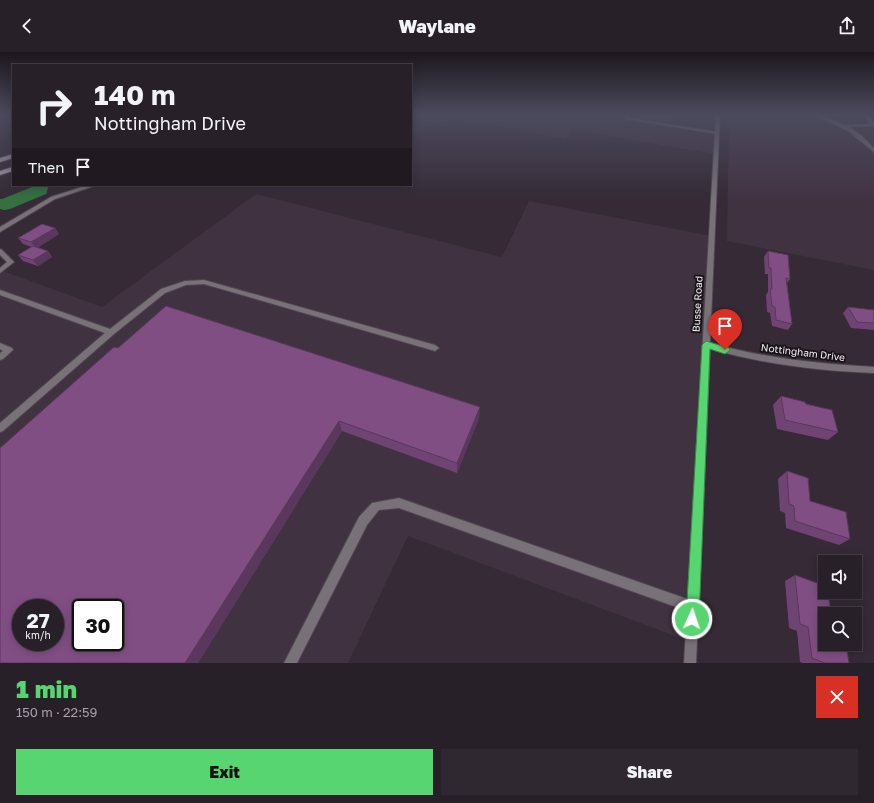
<!DOCTYPE html>
<html lang="en">
<head>
<meta charset="utf-8">
<style>
  body { margin:0; font-family:"Golos Text",sans-serif; background:#302830; color:#f1f3f6; height:100vh; display:flex; flex-direction:column; font-size:15px; white-space:nowrap }
  * { box-sizing:border-box; margin:0 }
  p { font-size:13px; color:#a5a3a8 }
  .icon { flex:none; width:22px; height:22px; fill:none; stroke:currentColor; stroke-width:2; stroke-linecap:round; stroke-linejoin:round }
  .map { position:relative; height:611px; overflow:hidden }
  .drawer { display:flex; flex-direction:column; background:#282028; flex:1 }
  .drawer>* { flex:none }
  .guide { position:absolute; left:12px; top:12px; width:400px; height:122px; border-radius:0px; box-shadow:0 2px 10px #0003,0 0 0 1px #443e45; background:#282028; color:#f1f3f6; overflow:hidden }
  .buttons { position:absolute; left:818px; top:503px; display:grid; gap:8px }
  .buttons a { display:grid; place-items:center; width:44px; height:44px; border-radius:0px; background:#282028; box-shadow:0 2px 10px #0003,0 0 0 1px #443e45; font-size:20px }
  .speed { position:absolute; left:12px; top:547px; display:flex; gap:8px; font-size:20px; font-weight:700; text-align:center }
  .speed>* { display:grid; place-content:center; width:52px; height:52px; border-radius:50%; background:#282028; box-shadow:0 2px 10px #0003,0 0 0 1px #443e45; line-height:1 }
  .speed small { font-size:10px; font-weight:400 }
  .speed .limit { border:2px solid #111; border-radius:6px; background:#fff; color:#111 }
  .pin { position:absolute; display:grid; place-items:center; width:34px; height:34px; color:#fff; margin:-41px -17px; border-radius:50% 50% 50% 0; rotate:-45deg; box-shadow:0 0 4px #0007 }
  .pin .icon { rotate:45deg }
  .me { position:absolute; width:44px; margin:-22px; rotate:3deg; stroke-linejoin:round; filter:drop-shadow(0 0 3px #0008) }
  .turn { display:flex; align-items:center; gap:14px; height:84px; padding:0 16px; font-size:18px }
  .turn .icon { width:52px; height:52px; stroke-width:2.5 }
  .turn b { display:block; font-size:28px; line-height:34px }
  .then { display:flex; align-items:center; height:38px; padding:0 16px; background:#0003; gap:8px; font-size:15px }
  .round { display:grid; place-items:center; flex:none; width:42px; height:42px; border-radius:0px; background:#302830 }
  .overview { display:flex; align-items:center; justify-content:space-between; height:68px; padding:0 16px }
  h1 { font-size:24px; font-weight:800; line-height:30px; color:#57d570 }
  .cta { display:flex; gap:8px; margin-top:auto; padding:8px 16px }
  .cta a { flex:1; height:46px; border-radius:0px; background:#57d570; color:#111; font-size:16px; font-weight:800; line-height:46px; text-align:center }
  .cta a+a { background:#302830; color:#f1f3f6 }
  header { display:flex; justify-content:space-between; align-items:center; height:52px; padding:0 16px; background:#282028; font-size:18px; font-weight:800 }
  .map>svg:first-child { display:block }
  .built { fill:#413242; fill-rule:evenodd }
  .lines { fill:none; stroke-linecap:round; stroke-linejoin:round }
  .river { fill:#34713f; fill-rule:evenodd }
  .lane-casing { stroke:#504551; stroke-width:2 }
  .street-casing { stroke:#504551; stroke-width:2 }
  .secondary-casing { stroke:#504551; stroke-width:2 }
  .lane { fill:#787278; fill-rule:evenodd }
  .street { fill:#787278; fill-rule:evenodd }
  .secondary { fill:#a298a2; fill-rule:evenodd }
  .wall { fill:#6f4372 }
  .shaded-wall { fill:#5a375c }
  .building { fill:#814e84; stroke:#5a375c; fill-rule:evenodd }
  .route { fill:#57d570; stroke:#398a49 }
  .labels { text-anchor:middle; stroke-width:4; stroke-linejoin:round; paint-order:stroke }
  .street-label { font-size:10px; fill:#f4edf4; stroke:#1a151a }
</style>
</head>
<body>
<header><svg class="icon" aria-label="back" viewBox="0 0 24 24"><path d="M15 5l-7 7 7 7"/></svg>Waylane<svg class="icon" aria-label="share" viewBox="0 0 24 24"><path d="M12 15V3M7 8l5-5 5 5M5 13v7h14v-7"/></svg></header>
<div class="map">
<svg width="874" height="611" viewBox="0 0 874 611">
  <rect width="100%" height="100%" fill="#352a36"/>
  <g class="built">
    <polygon points="411,62 718,62 716,102 572,78 566,87 453,66 411,82"/>
    <polygon points="729,62 874,62 874,218 727,189"/>
    <path d="M256,142L502,205L529,149L712,184L691,590L408,484L348,611H0V218L102,255ZM21,556H55V590H21ZM81,556H115V590H81Z"/>
  </g>
  <g class="lines">
    <polygon class="river" points="33,133 49,133 46,142 10,157 4,158 0,157 0,147 2,147 32,135"/>
    <g class="lane-casing">
      <g id="lane">
        <polygon points="625,62 629,62 628,64 631,66 717,80 719,81 717,82 630,68 624,66"/>
        <polygon points="813,62 820,62 844,73 870,72 863,62 868,62 874,70 874,74 849,75 862,84 874,96 874,100 848,79"/>
        <polygon points="88,133 97,133 55,147 0,180 0,175 51,145"/>
        <polygon points="0,197 2,198 14,210 0,221 0,216 7,210 0,203"/>
        <polygon points="204,228 435,293 439,296 435,299 204,232 186,233 165,241 114,282 3,379 0,380 0,371 105,281 0,243 0,238 110,277 161,237 185,229"/>
        <polygon points="0,291 12,296 13,298 3,307 0,308 0,301 3,299 0,297"/>
        <polygon points="399,446 693,549 697,551 699,555 697,559 693,561 399,456 379,458 367,473 297,611 284,611 359,465 372,451"/>
      </g>
    </g>
    <g class="street-casing">
      <path id="street" d="M716,62H720L710,291C764,306 818,312 874,315V321C818,319 764,312 710,297L696,611H684Z"/>
    </g>
    <g class="secondary-casing">
      <g id="secondary">
        <polygon points="13,102 13,106 0,110 0,106"/>
        <polygon points="13,115 13,119 0,123 0,119"/>
      </g>
    </g>
    <use href="#lane" class="lane"/>
    <use href="#street" class="street"/>
    <use href="#secondary" class="secondary"/>
  </g>
  <g class="wall">
    <polygon points="641,62 673,62 671,70 640,65"/>
    <polygon points="55,176 59,182 37,196 48,199 52,205 38,214 23,209 18,203 32,195 23,192 18,186"/>
    <polygon points="768,199 790,227 787,231 792,272 788,278 772,274 770,261 767,260 766,243 768,240 768,222 765,222 764,205"/>
    <polygon points="848,255 874,258 874,278 851,276 843,261"/>
    <polygon points="118,296 479,366 457,421 342,379 198,611 0,611"/>
    <polygon points="781,344 806,352 838,380 828,388 777,377 773,353"/>
    <polygon points="787,419 810,449 850,487 839,493 786,476 785,461 780,459 778,427"/>
    <polygon points="795,523 836,593 849,611 803,611 800,610 797,579 789,576 785,529"/>
  </g>
  <g class="shaded-wall">
    <polygon points="55,176 59,182 36,196 31,190"/>
    <polygon points="48,199 52,205 38,214 33,208"/>
    <polygon points="480,355 479,366 457,421 457,411"/>
    <polygon points="339,369 342,379 198,611 185,611"/>
  </g>
  <g class="building">
    <polygon points="42,172 55,176 31,190 18,186"/>
    <polygon points="33,194 48,199 33,208 18,203"/>
    <polygon points="768,199 788,203 790,227 786,226 792,272 776,268 775,255 772,254 770,237 772,237 771,216 769,216"/>
    <path d="M166,254L480,355L457,411L339,369L185,611H0V396L114,295L118,296ZM21,556H55V590H21ZM81,556H115V590H81Z"/>
    <polygon points="848,255 874,258 874,271 857,270"/>
    <polygon points="781,344 805,350 806,352 832,358 838,380 785,368"/>
    <polygon points="787,419 808,426 810,449 846,460 850,487 795,469 794,454 789,452"/>
    <polygon points="795,523 825,534 825,540 828,540 831,562 825,562 825,592 835,592 836,593 847,598 849,611 825,611 812,606 808,575 800,572"/>
  </g>
  <linearGradient id="sky" x2="0" y2="1"><stop stop-color="#1d171e"/><stop offset="0.42" stop-color="#4b4a5d"/><stop offset="1" stop-color="#4b4a5d" stop-opacity="0"/></linearGradient>
  <rect width="874" height="148" fill="url(#sky)"/>
  <polygon class="route" points="706,289 729,296 730,298 725,302 710,297 699,567 697,572 692,574 687,572 686,567 702,293"/>
  <g class="labels">
    <g class="street-label">
      <text transform="translate(697 252) rotate(-87)" y="4">Busse Road</text>
      <text transform="translate(803 300) rotate(7)" y="4">Nottingham Drive</text>
    </g>
  </g>
</svg>
<div class="buttons">
<a><svg class="icon" aria-label="sound" viewBox="0 0 24 24"><path d="M4 9h4l5-4v14l-5-4H4zM17 9q2 3 0 6"/></svg></a>
<a><svg class="icon" aria-label="search" viewBox="0 0 24 24"><circle cx="10" cy="10" r="6"/><path d="M15 15l6 6"/></svg></a>
</div>
<div class="speed"><div>27<small>km/h</small></div><div class="limit">30</div></div>
<div class="pin" style="left:725px;top:298px;background:#d93025"><svg class="icon" aria-label="arrive" viewBox="0 0 24 24"><path d="M6 21V4h12l-3 4 3 4H6"/></svg></div>
<svg class="me" style="left:692px;top:567px" viewBox="-20 -20 40 40"><circle r="17" fill="#57d570" stroke="#fff" stroke-width="3"/><path d="M0-11L8 9 0 5-8 9z" fill="#fff"/></svg>
<div class="guide">
<div class="turn"><svg class="icon" aria-label="right" viewBox="0 0 24 24"><path d="M7 20v-9h11M14 6l5 5-5 5"/></svg><div><b>140 m</b>Nottingham Drive</div></div>
<div class="then">Then<svg class="icon" aria-label="arrive" viewBox="0 0 24 24"><path d="M6 21V4h12l-3 4 3 4H6"/></svg></div>
</div>
</div>
<section class="drawer">
<div class="overview"><div><h1>1 min</h1><p>150 m · 22:59</p></div><a class="round" style="background:#d93025;color:#fff"><svg class="icon" aria-label="close" viewBox="0 0 24 24"><path d="M6 6l12 12M18 6L6 18"/></svg></a></div>
<div class="cta"><a>Exit</a><a>Share</a></div>
</section>
</body>
</html>
